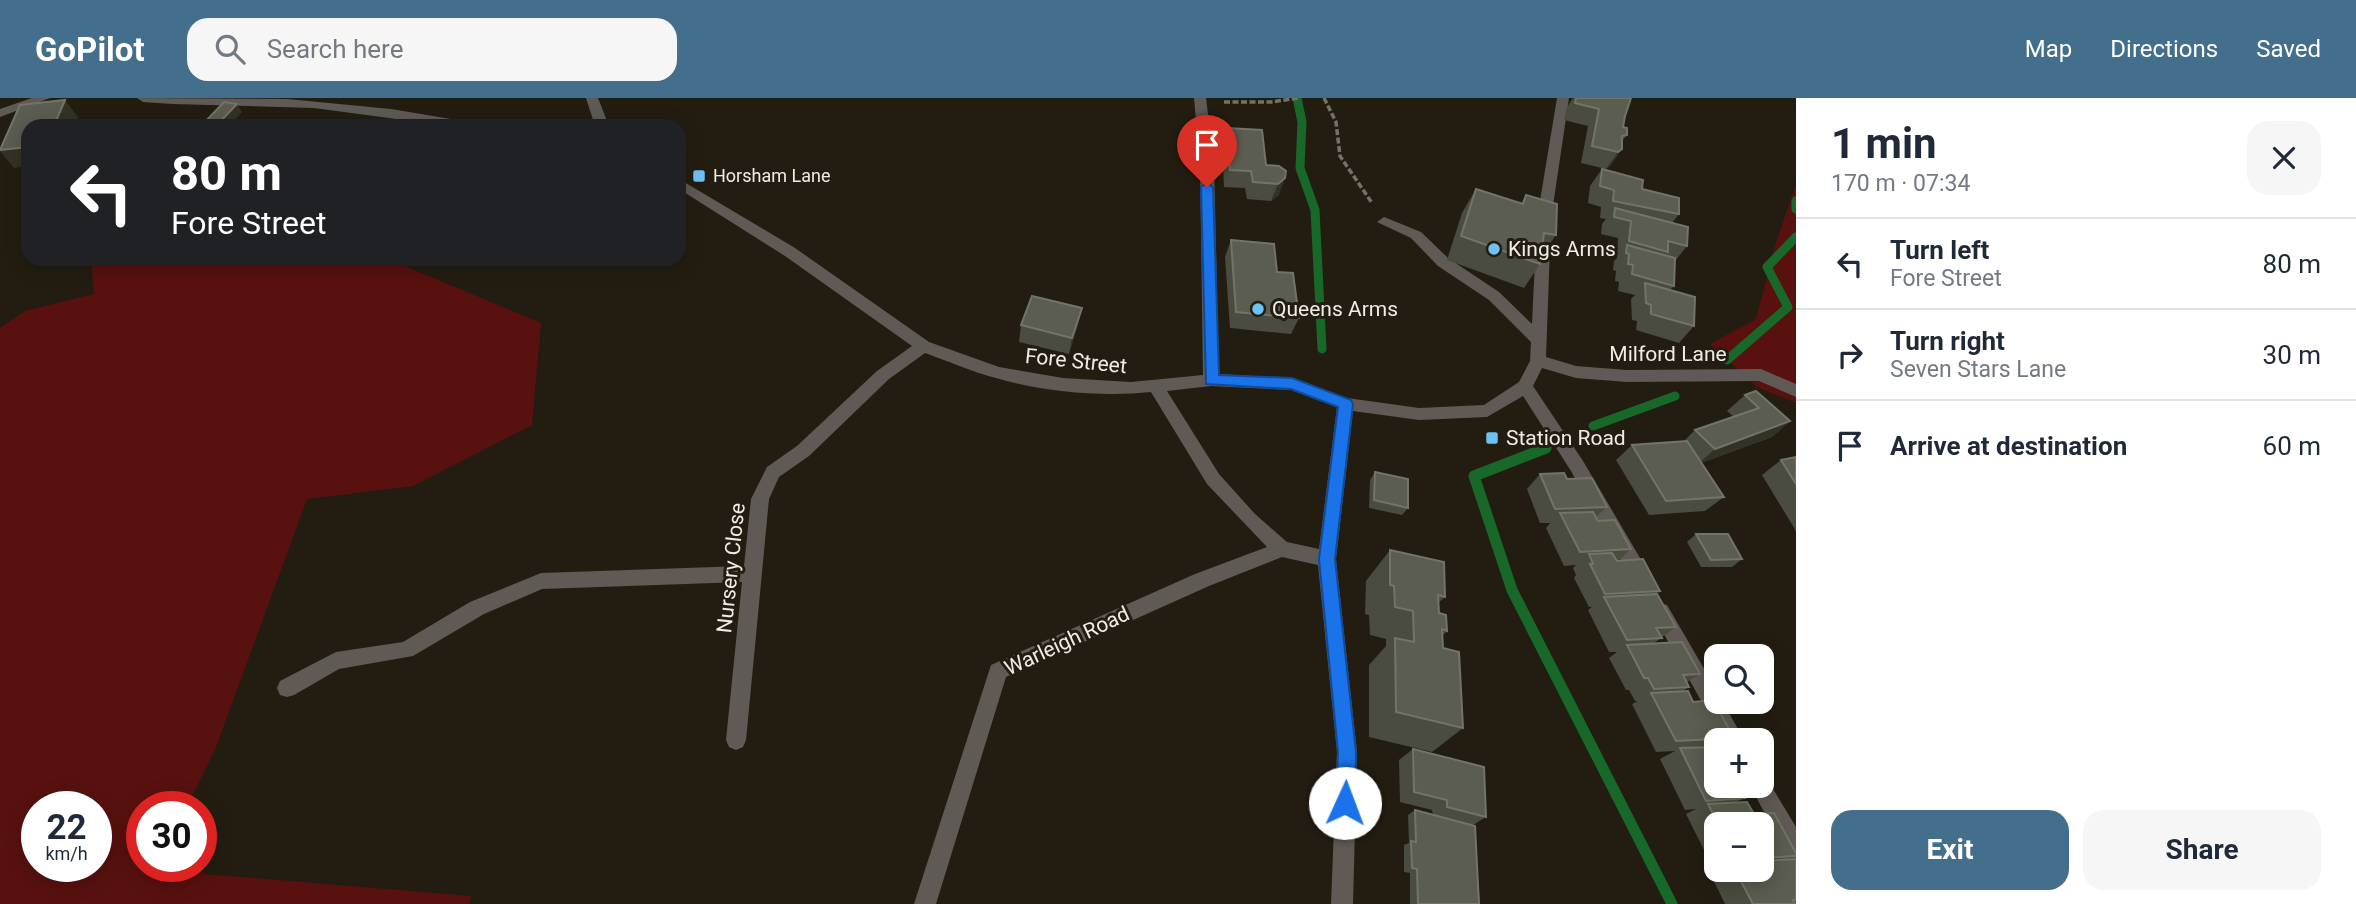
<!DOCTYPE html>
<html lang="en">
<head>
<meta charset="utf-8">
<style>
  body { margin:0; font-family:Roboto,sans-serif; background:#f6f6f7; color:#1f2937; height:100vh; display:flex; flex-direction:column; font-size:26px; white-space:nowrap }
  * { box-sizing:border-box; margin:0 }
  p { font-size:23px; color:#747a83 }
  .icon { flex:none; width:38px; height:38px; fill:none; stroke:currentColor; stroke-width:2; stroke-linecap:round; stroke-linejoin:round }
  .map { position:relative; flex:1; overflow:hidden }
  .details { display:flex; flex-direction:column; background:#fff; width:560px }
  .details>* { flex:none }
  .guide { position:absolute; left:21px; top:21px; width:665px; height:147px; border-radius:21px; box-shadow:0 4px 18px #0003; background:#202124; color:#fff; overflow:hidden }
  .tools { position:absolute; left:1704px; top:546px; display:grid; gap:14px }
  .tools a { display:grid; place-items:center; width:70px; height:70px; border-radius:14px; background:#fff; box-shadow:0 4px 18px #0003; font-size:35px }
  .speed { position:absolute; left:21px; top:693px; display:flex; gap:14px; font-size:35px; font-weight:700; text-align:center }
  .speed>* { display:grid; place-content:center; width:91px; height:91px; border-radius:50%; background:#fff; box-shadow:0 4px 18px #0003; line-height:1 }
  .speed small { font-size:18px; font-weight:400 }
  .speed .limit { border:10px solid #d22; background:#fff; color:#111 }
  .pin { position:absolute; display:grid; place-items:center; width:60px; height:60px; color:#fff; margin:-72px -30px; border-radius:50% 50% 50% 0; rotate:-45deg; box-shadow:0 0 7px #0007 }
  .pin .icon { rotate:45deg }
  .me { position:absolute; width:77px; margin:-38px; rotate:2deg; stroke-linejoin:round; filter:drop-shadow(0 0 5px #0008) }
  .turn { display:flex; align-items:center; gap:24px; height:147px; padding:0 35px; font-size:32px }
  .turn .icon { width:91px; height:91px; stroke-width:2.5 }
  .turn b { display:block; font-size:49px; line-height:60px }
  .round { display:grid; place-items:center; flex:none; width:74px; height:74px; border-radius:21px; background:#f6f6f7 }
  .overview { display:flex; align-items:center; justify-content:space-between; height:119px; padding:0 35px }
  h1 { font-size:42px; font-weight:700; line-height:52px }
  .cta { display:flex; gap:14px; margin-top:auto; padding:14px 35px }
  .cta a { flex:1; height:80px; border-radius:21px; background:#436e8c; color:#fff; font-size:28px; font-weight:700; line-height:80px; text-align:center }
  .cta a+a { background:#f6f6f7; color:#1f2937 }
  ul { padding:0; list-style:none }
  li { display:flex; align-items:center; gap:21px; height:91px; padding:0 35px; border-top:2px solid #e0e1e3 }
  li div { flex:1 }
  li b { display:block; font-size:26px }
  li em { font-style:normal }
  header { display:flex; align-items:center; gap:42px; box-sizing:border-box; height:98px; padding:0 35px; background:#436e8c; color:#fff }
  header strong { font-size:33px }
  nav { display:flex; gap:38px; margin-inline-start:auto; font-size:24px }
  .search { width:490px; height:63px; background:#f6f6f7; display:flex; align-items:center; gap:18px; box-sizing:border-box; padding:0 24px; border-radius:21px; color:#747a83; font-size:26px }
  main { display:flex; flex:1; min-height:0 }
  .map>svg:first-child { display:block }
  .green { fill:#58110e; fill-rule:evenodd }
  .lines { fill:none; stroke-linecap:round; stroke-linejoin:round }
  .stream-far1 { stroke:#176829; stroke-width:9 }
  .stream { stroke:#176829; stroke-width:11 }
  .path { stroke:#767167; stroke-width:3.5; stroke-dasharray:6 2.5; stroke-linecap:butt }
  .minor { fill:#605a56; fill-rule:evenodd }
  .wall { fill:#494c3e }
  .shaded-wall { fill:#333225 }
  .building { fill:#5b5d50; stroke:#727467; stroke-width:2 }
  .route { fill:#1a73e8; stroke:#114b97; stroke-width:2 }
  .poi-dot { fill:#6ec2f3; stroke:#231d11; stroke-width:2.5 }
  .labels { text-anchor:middle; stroke-width:6; stroke-linejoin:round; paint-order:stroke }
  .far-poi-label { font-size:18px; fill:#efece3; stroke:#231d11; text-anchor:start }
  .poi-label { font-size:21px; fill:#efece3; stroke:#231d11; text-anchor:start }
  .street-label { font-size:21px; fill:#efece3; stroke:#231d11 }
</style>
</head>
<body>
<header>
<strong>GoPilot</strong>
<div class="search"><svg class="icon" aria-label="search" viewBox="0 0 24 24"><circle cx="10" cy="10" r="6"/><path d="M15 15l6 6"/></svg>Search here</div>
<nav><a>Map</a><a>Directions</a><a>Saved</a></nav>
</header>
<main>
<div class="map">
<svg width="1796" height="806" viewBox="0 0 1796 806">
  <rect width="100%" height="100%" fill="#231d11"/>
  <g class="green">
    <polygon points="1796,87 1796,305 1757,289 1710,246 1756,221 1777,141"/>
    <path d="M91,161H388L541,225L532,327L413,388L307,401L216,649L187,709H142V768H198L204,776L471,798L469,806H0V230L25,213L94,196ZM37,709H96V768H37Z"/>
  </g>
  <g class="lines">
    <g class="stream-far1">
      <polyline points="1297,0 1302,24 1300,70 1315,112 1322,251"/>
      <polyline points="1796,103 1796,111"/>
      <polyline points="1727,262 1788,209 1767,169 1796,139"/>
      <polyline points="1593,328 1675,298"/>
    </g>
    <polyline class="stream" points="1546,350 1474,378 1512,492 1672,806"/>
    <g class="path">
      <polyline points="1324,0 1336,24 1340,58 1372,105"/>
      <polyline points="1224,4 1271,4 1299,0"/>
    </g>
    <g class="minor">
      <polygon points="32,0 50,0 0,19 0,11"/>
      <polygon points="137,0 287,1 391,11 469,24 476,28 448,28 314,10 173,6 143,4"/>
      <polygon points="586,0 598,0 609,28 595,28"/>
      <path d="M1194,0H1206L1214,66L1219,276L1292,280L1347,300L1419,310L1484,307L1519,284L1530,263L1531,244L1489,202L1438,168L1411,140L1377,124L1384,119L1421,134L1448,160L1499,194L1532,226L1537,121L1557,0H1569L1551,121L1546,259L1576,268L1627,272L1761,271L1796,286V299L1759,283L1627,284L1576,280L1542,270L1533,288L1583,363L1650,477L1652,483L1650,489L1643,491L1636,489L1571,373L1523,298L1487,319L1419,322L1353,313L1336,461L1357,654L1353,806H1331L1337,654L1318,467L1282,459L1209,488L1006,579L936,806H914L991,567L1195,476L1267,449L1207,386L1151,294C1102,299 1044,294 996,280C972,274 948,263 925,255L889,281L809,358L779,379L769,401L746,642L743,649L736,652L729,649L726,642L742,484L542,491L484,516L413,558L339,571L294,597L287,599L280,597L277,590L280,583L336,554L403,544L470,504L541,475L744,468L751,401L767,369L797,348L877,273L912,248L785,158L679,91V81L795,150L929,244L999,269L1063,280L1131,284L1203,277L1200,66ZM1211,288L1291,292L1337,309L1319,451L1287,444L1255,416L1219,376L1167,293Z"/>
      <polygon points="1660,505 1667,507 1717,593 1717,604 1723,604 1744,642 1723,642 1651,513 1653,507"/>
      <polygon points="1762,679 1767,681 1796,729 1796,761 1788,758 1750,688 1762,688"/>
    </g>
  </g>
  <g class="wall">
    <polygon points="1573,0 1631,0 1625,18 1623,29 1627,37 1622,43 1622,51 1610,68 1606,71 1581,65 1588,28 1564,22 1567,9"/>
    <polygon points="1227,30 1266,67 1279,68 1279,97 1271,103 1247,101 1245,90 1224,89 1222,47"/>
    <polygon points="1602,71 1642,91 1679,116 1672,125 1687,148 1675,163 1674,188 1670,192 1694,228 1679,245 1636,232 1637,223 1632,222 1631,201 1635,197 1618,193 1619,184 1615,183 1616,173 1613,172 1614,163 1617,160 1618,140 1601,136 1602,126 1606,121 1600,120 1601,109 1588,105 1590,88"/>
    <polygon points="1476,91 1521,105 1526,97 1556,137 1542,157 1540,166 1524,190 1447,162 1462,115"/>
    <polygon points="1231,142 1299,220 1291,236 1230,230 1225,159"/>
    <polygon points="1082,210 1078,226 1069,256 1019,244 1021,227"/>
    <polygon points="1745,297 1790,323 1772,339 1701,365 1724,399 1705,413 1649,417 1616,362 1632,347 1684,343 1695,332 1734,319 1727,313"/>
    <polygon points="1796,359 1796,433 1762,377 1781,362"/>
    <polygon points="1375,374 1408,410 1402,417 1369,410 1370,382"/>
    <polygon points="1540,376 1567,381 1607,409 1596,419 1598,423 1631,451 1618,463 1660,493 1656,496 1676,529 1654,545 1700,576 1687,584 1689,589 1683,593 1693,604 1734,640 1729,642 1717,642 1717,688 1757,688 1742,694 1745,700 1734,705 1754,716 1796,759 1788,761 1796,761 1796,806 1725,806 1709,773 1717,770 1717,772 1762,772 1762,726 1717,726 1717,769 1713,770 1686,716 1696,711 1685,712 1660,661 1675,653 1656,654 1632,606 1638,603 1635,603 1629,592 1626,592 1609,560 1617,554 1609,554 1588,512 1592,509 1589,509 1574,480 1576,477 1573,470 1576,467 1564,468 1546,430 1550,425 1540,425 1527,391"/>
    <polygon points="1696,436 1742,461 1732,469 1701,469 1687,444"/>
    <polygon points="1390,452 1445,499 1438,505 1439,515 1447,533 1442,538 1443,550 1463,630 1432,654 1369,639 1369,567 1386,548 1386,541 1370,537 1369,517 1365,516 1366,483"/>
    <polygon points="1413,651 1486,719 1473,727 1480,806 1410,806 1410,775 1404,774 1404,747 1409,745 1408,717 1415,712 1433,717 1432,712 1400,704 1399,662"/>
  </g>
  <g class="shaded-wall">
    <polygon points="65,2 78,19 74,28 54,28"/>
    <polygon points="237,6 242,14 230,28 216,28"/>
    <polygon points="28,49 28,68 14,70 0,53"/>
    <polygon points="1622,51 1610,68 1606,71 1618,54"/>
    <polygon points="1285,80 1279,97 1271,103 1278,86"/>
    <polygon points="1082,210 1078,226 1069,256 1072,240"/>
    <polygon points="1790,323 1772,339 1698,366 1715,351"/>
  </g>
  <g class="building">
    <polygon points="1576,0 1631,0 1625,18 1623,29 1627,30 1627,37 1622,38 1622,51 1618,54 1592,48 1599,11 1575,5"/>
    <polygon points="65,2 54,28 28,28 28,49 0,52 20,7"/>
    <polygon points="224,4 237,6 216,28 201,28"/>
    <polygon points="1227,30 1262,32 1266,67 1279,68 1286,73 1285,80 1278,86 1253,84 1251,73 1230,72"/>
    <polygon points="1602,71 1643,82 1642,91 1679,100 1679,116 1613,103 1614,92 1600,88"/>
    <polygon points="1476,91 1523,106 1526,97 1557,106 1556,137 1544,135 1540,166 1461,138"/>
    <polygon points="1615,110 1688,129 1687,148 1668,143 1668,154 1629,143 1631,123 1614,119"/>
    <polygon points="1231,142 1274,146 1277,174 1293,175 1299,220 1236,214"/>
    <polygon points="1627,147 1675,160 1674,188 1632,176 1633,167 1628,166 1629,156 1626,155"/>
    <polygon points="1645,185 1695,199 1694,228 1651,216 1651,207 1646,205"/>
    <polygon points="1032,198 1082,210 1072,240 1021,227"/>
    <polygon points="1756,293 1790,323 1715,351 1695,332 1759,310 1745,297"/>
    <polygon points="1687,343 1724,399 1666,403 1632,347"/>
    <polygon points="1796,359 1796,386 1781,362"/>
    <polygon points="1375,374 1408,381 1408,410 1374,402"/>
    <polygon points="1564,375 1567,381 1592,380 1607,409 1555,411 1540,376"/>
    <polygon points="1593,414 1598,423 1615,422 1631,451 1580,454 1560,415"/>
    <polygon points="1696,436 1728,436 1742,461 1711,462"/>
    <polygon points="1390,452 1444,464 1445,499 1438,497 1439,515 1446,517 1447,533 1442,531 1443,550 1459,554 1463,630 1396,614 1395,540 1414,544 1413,513 1395,509 1394,488 1390,487"/>
    <polygon points="1612,455 1617,463 1643,461 1660,493 1605,496 1590,466 1593,466 1589,456"/>
    <polygon points="1657,496 1676,529 1656,530 1662,540 1627,542 1604,499"/>
    <polygon points="1682,544 1700,576 1683,577 1689,589 1654,591 1648,580 1644,580 1627,547"/>
    <polygon points="1688,593 1693,604 1713,602 1734,640 1676,643 1651,595"/>
    <polygon points="1717,649 1717,688 1743,688 1739,688 1745,700 1706,703 1680,650"/>
    <polygon points="1413,651 1484,669 1486,719 1447,709 1447,702 1414,694"/>
    <polygon points="1747,704 1754,716 1774,715 1796,755 1796,758 1762,760 1762,726 1718,726 1708,706"/>
    <polygon points="1415,712 1475,728 1479,806 1418,806 1417,771 1412,770 1411,743 1416,744"/>
    <polygon points="1796,761 1796,802 1793,802 1795,806 1753,806 1735,772 1762,772 1762,763"/>
  </g>
  <polygon class="route" points="1207,85 1213,89 1219,277 1292,280 1351,302 1353,306 1335,461 1356,654 1355,705 1352,711 1345,714 1339,711 1336,705 1338,654 1319,461 1338,309 1291,291 1206,286 1201,89"/>
  <g class="poi-dot">
    <rect x="692" y="71" width="14" height="14" rx="3.5"/>
    <circle cx="1494" cy="151" r="7"/>
    <circle cx="1258" cy="211" r="7"/>
    <rect x="1485" y="333" width="14" height="14" rx="3.5"/>
  </g>
  <g class="labels">
    <g class="far-poi-label">
      <text x="713" y="84">Horsham Lane</text>
    </g>
    <g class="poi-label">
      <text x="1508" y="158">Kings Arms</text>
      <text x="1272" y="218">Queens Arms</text>
      <text x="1506" y="347">Station Road</text>
    </g>
    <g class="street-label">
      <text x="1668" y="263">Milford Lane</text>
      <text transform="translate(1076 263) rotate(6)" y="7">Fore Street</text>
      <text transform="translate(731 470) rotate(-84)" y="7">Nursery Close</text>
      <text transform="translate(1067 543) rotate(-25)" y="7">Warleigh Road</text>
    </g>
  </g>
</svg>
<div class="tools">
<a><svg class="icon" aria-label="search" viewBox="0 0 24 24"><circle cx="10" cy="10" r="6"/><path d="M15 15l6 6"/></svg></a>
<a>+</a>
<a>−</a>
</div>
<div class="speed"><div>22<small>km/h</small></div><div class="limit">30</div></div>
<div class="pin" style="left:1207px;top:89px;background:#d93025"><svg class="icon" aria-label="arrive" viewBox="0 0 24 24"><path d="M6 21V4h12l-3 4 3 4H6"/></svg></div>
<svg class="me" style="left:1345px;top:705px" viewBox="-20 -20 40 40"><circle r="19" fill="#fff"/><path d="M0-13L10 11 0 6-10 11z" fill="#1a73e8"/></svg>
<div class="guide">
<div class="turn"><svg class="icon" aria-label="left" viewBox="0 0 24 24"><path d="M17 20v-9H6M10 6l-5 5 5 5"/></svg><div><b>80 m</b>Fore Street</div></div>
</div>
</div>
<section class="details">
<div class="overview"><div><h1>1 min</h1><p>170 m · 07:34</p></div><a class="round"><svg class="icon" aria-label="close" viewBox="0 0 24 24"><path d="M6 6l12 12M18 6L6 18"/></svg></a></div>
<ul>
<li><svg class="icon" aria-label="left" viewBox="0 0 24 24"><path d="M17 20v-9H6M10 6l-5 5 5 5"/></svg><div><b>Turn left</b><p>Fore Street</p></div><em>80 m</em></li>
<li><svg class="icon" aria-label="right" viewBox="0 0 24 24"><path d="M7 20v-9h11M14 6l5 5-5 5"/></svg><div><b>Turn right</b><p>Seven Stars Lane</p></div><em>30 m</em></li>
<li><svg class="icon" aria-label="arrive" viewBox="0 0 24 24"><path d="M6 21V4h12l-3 4 3 4H6"/></svg><div><b>Arrive at destination</b></div><em>60 m</em></li>
</ul>
<div class="cta"><a>Exit</a><a>Share</a></div>
</section>
</main>
</body>
</html>
